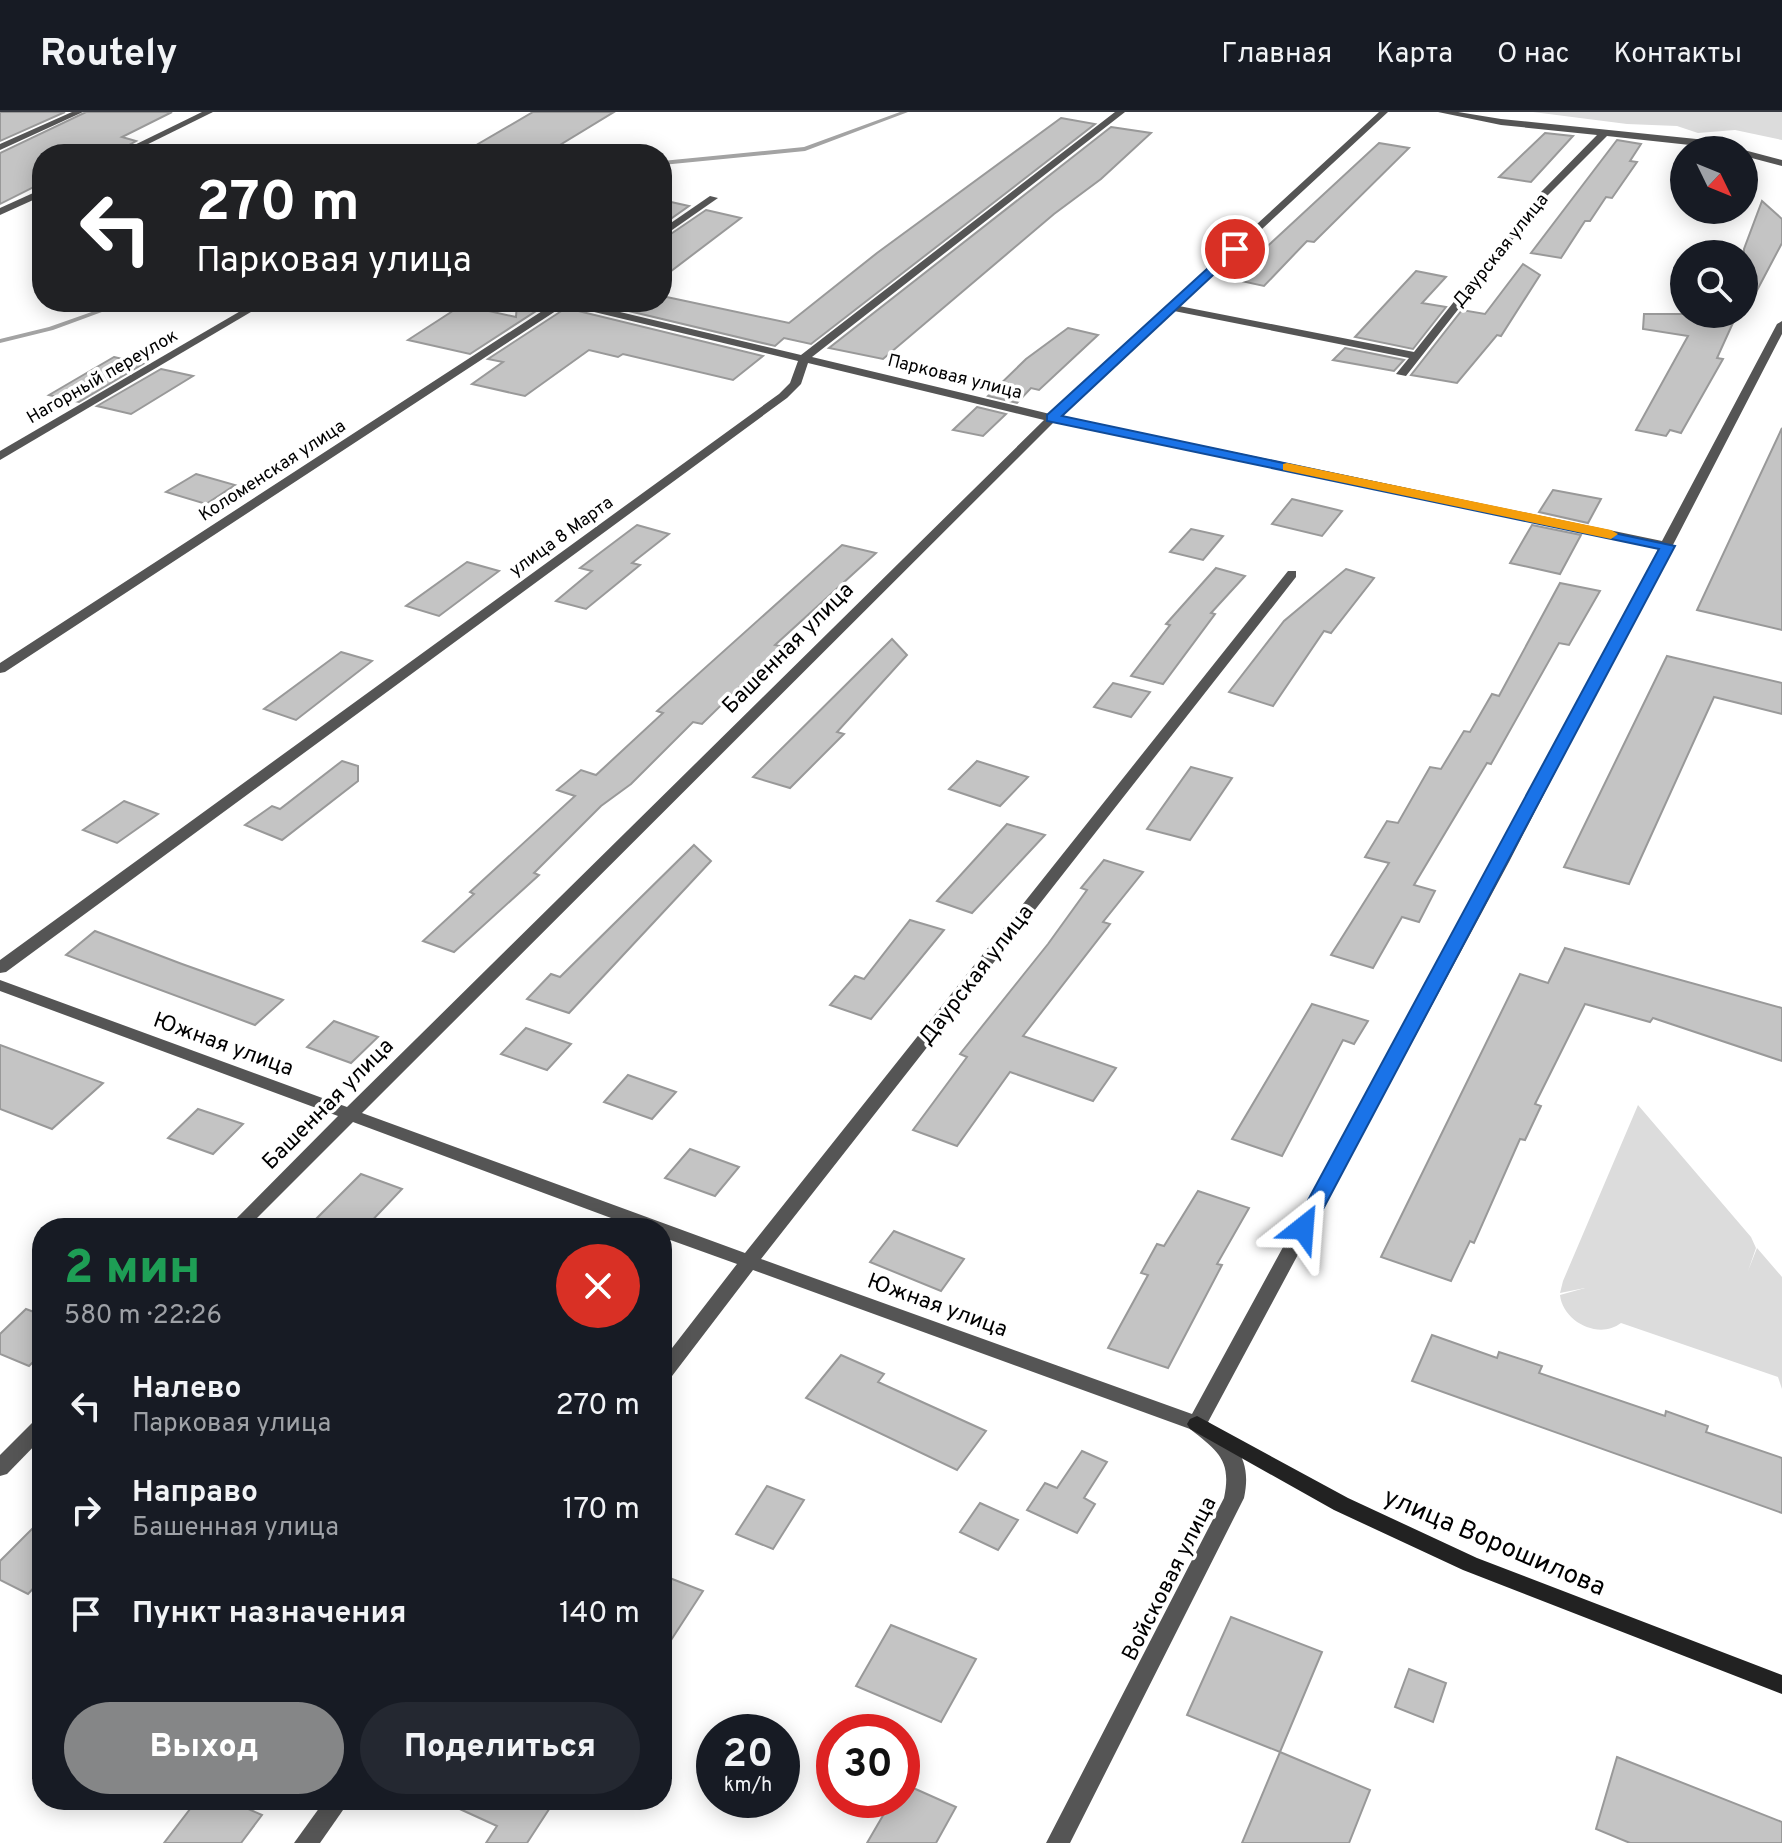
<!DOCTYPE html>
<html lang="ru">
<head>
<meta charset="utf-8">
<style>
  body { margin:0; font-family:Overpass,sans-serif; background:#242831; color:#f1f3f6; height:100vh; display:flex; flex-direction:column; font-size:30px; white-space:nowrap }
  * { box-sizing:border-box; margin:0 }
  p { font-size:26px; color:#9ea1a6 }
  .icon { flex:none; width:44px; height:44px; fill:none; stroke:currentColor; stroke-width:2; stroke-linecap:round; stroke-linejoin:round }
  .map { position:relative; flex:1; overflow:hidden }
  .drawer { position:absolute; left:32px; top:1106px; width:640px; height:592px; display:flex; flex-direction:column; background:#171b24; border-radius:32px; box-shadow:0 4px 20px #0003 }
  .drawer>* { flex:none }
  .top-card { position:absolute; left:32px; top:32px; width:640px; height:168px; border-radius:32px; box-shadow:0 4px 20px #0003; background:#202124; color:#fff; overflow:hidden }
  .needle { width:52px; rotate:133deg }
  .controls { position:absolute; left:1670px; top:24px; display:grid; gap:16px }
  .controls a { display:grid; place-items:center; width:88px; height:88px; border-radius:50%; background:#171b24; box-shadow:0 4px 20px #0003; font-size:40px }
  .speed { position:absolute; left:696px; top:1602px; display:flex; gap:16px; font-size:40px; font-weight:700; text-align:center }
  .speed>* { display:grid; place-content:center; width:104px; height:104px; border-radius:50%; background:#171b24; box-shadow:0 4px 20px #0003; line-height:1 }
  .speed small { font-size:20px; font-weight:400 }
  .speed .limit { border:12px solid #d22; background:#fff; color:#111 }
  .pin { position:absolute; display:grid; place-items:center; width:68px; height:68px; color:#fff; margin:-34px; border:4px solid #fff; border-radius:50%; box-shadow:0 2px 8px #0007 }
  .me { position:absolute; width:88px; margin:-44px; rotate:28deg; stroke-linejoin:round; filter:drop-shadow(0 0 6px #0008) }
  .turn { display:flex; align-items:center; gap:28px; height:168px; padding:0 32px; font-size:36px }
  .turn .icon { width:104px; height:104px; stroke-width:2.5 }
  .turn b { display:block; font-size:56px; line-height:68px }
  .round { display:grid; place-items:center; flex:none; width:84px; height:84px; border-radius:42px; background:#242831 }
  .headline { display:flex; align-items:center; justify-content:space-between; height:136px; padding:0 32px }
  h1 { font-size:48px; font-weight:800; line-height:60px; color:#1e9e55 }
  .primary-button { display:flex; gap:16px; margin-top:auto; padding:16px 32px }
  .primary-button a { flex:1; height:92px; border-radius:48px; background:#858687; color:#fff; font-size:32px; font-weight:800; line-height:92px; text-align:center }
  .primary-button a+a { background:#242831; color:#f1f3f6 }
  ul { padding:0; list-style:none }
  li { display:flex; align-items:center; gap:24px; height:104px; padding:0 32px }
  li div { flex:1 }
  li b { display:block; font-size:30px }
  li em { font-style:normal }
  header { display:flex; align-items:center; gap:48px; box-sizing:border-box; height:112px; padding:0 40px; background:#171b24; border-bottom:2px solid #363941 }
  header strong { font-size:38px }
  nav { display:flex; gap:44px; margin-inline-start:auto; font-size:28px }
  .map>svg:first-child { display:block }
  .green { fill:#dcdcdc }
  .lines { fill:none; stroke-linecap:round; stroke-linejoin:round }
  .stream { fill:#a3a3a3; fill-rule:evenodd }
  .building { fill:#c4c4c4; stroke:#999; stroke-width:2 }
  .street { fill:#555; fill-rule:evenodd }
  .secondary { fill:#222; fill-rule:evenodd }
  .route { fill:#1a73e8; stroke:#114b97; stroke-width:2 }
  .slow { fill:#f59e0b }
  .labels { text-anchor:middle; stroke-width:7; stroke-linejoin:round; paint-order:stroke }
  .far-street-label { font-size:18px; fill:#000; stroke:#fff }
  .street-label { font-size:22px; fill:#000; stroke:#fff }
  .near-street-label { font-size:26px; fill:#000; stroke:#fff }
</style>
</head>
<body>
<header>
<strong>Routely</strong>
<nav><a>Главная</a><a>Карта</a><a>О нас</a><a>Контакты</a></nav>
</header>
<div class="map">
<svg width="1782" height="1731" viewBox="0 0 1782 1731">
  <rect width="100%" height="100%" fill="#fff"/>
  <g class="green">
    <polygon points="1533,0 1782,0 1782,28 1735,18 1698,21 1677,14 1627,12"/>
    <path d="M1638,993L1751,1125L1756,1136L1748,1159L1757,1136L1782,1165V1277L1778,1265L1621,1211C1599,1228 1563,1210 1560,1183L1585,1176L1560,1181L1563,1169Z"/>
  </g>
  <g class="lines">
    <g class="stream">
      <polygon points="900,0 908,0 805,39 662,53 662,49 804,35"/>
      <polygon points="120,190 129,190 53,218 0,231 0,227 49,215"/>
    </g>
  </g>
  <g class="building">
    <polygon points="0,0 65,0 0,29"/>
    <polygon points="86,0 172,0 122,25 136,29 113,42 42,42 42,71 0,92 0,41"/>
    <polygon points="533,0 614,0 545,42 461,42"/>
    <polygon points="1061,6 1095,12 811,232 784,226 775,234 591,190 662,190 662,184 789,211 877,141"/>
    <polygon points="1111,15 1151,21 1101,67 1054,102 883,247 829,236"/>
    <polygon points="1545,21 1573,24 1531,70 1499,65"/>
    <polygon points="1617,28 1641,32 1630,49 1637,50 1612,86 1606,85 1590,109 1585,109 1561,146 1531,141"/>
    <polygon points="1379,31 1409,36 1314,130 1307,129 1264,174 1232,167"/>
    <polygon points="662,88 689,94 662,113"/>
    <polygon points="1762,89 1782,107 1782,131 1744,203 1744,137"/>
    <polygon points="706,98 741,106 662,166 662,128"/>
    <polygon points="1523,152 1540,163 1501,224 1497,223 1457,271 1411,263 1462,198 1485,202"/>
    <polygon points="1416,159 1446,165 1422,191 1446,195 1413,237 1355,225"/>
    <polygon points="517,190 550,190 470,242 408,228 462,193 516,205"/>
    <polygon points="566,196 763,244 733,268 623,242 618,245 589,238 525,284 472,272 503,250 488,247"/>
    <polygon points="1644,202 1737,202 1717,246 1723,247 1681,321 1670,318 1666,324 1636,318 1688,224 1643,217"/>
    <polygon points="1068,216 1098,223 1039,278 1031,276 1017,291 988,284 1026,247"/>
    <polygon points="1345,236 1404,248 1394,259 1333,248"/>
    <polygon points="114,245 143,252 79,290 49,283"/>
    <polygon points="161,257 193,264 131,302 97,294"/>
    <polygon points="977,295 1006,302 983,324 953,318"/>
    <polygon points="1782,316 1782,518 1697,498"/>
    <polygon points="196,362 235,373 206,392 166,380"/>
    <polygon points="1553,378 1601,387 1588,411 1539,400"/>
    <polygon points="1292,387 1342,399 1322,424 1272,412"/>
    <polygon points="637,413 669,422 632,451 640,453 586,497 556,489 592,459 580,456"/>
    <polygon points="1532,413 1581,423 1560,462 1510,451"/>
    <polygon points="1191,417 1223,424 1203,448 1170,440"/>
    <polygon points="842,433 876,441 775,533 789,536 767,558 759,556 702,612 693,610 631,672 601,694 534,761 539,763 454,840 423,829 474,782 470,780 575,684 557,678 581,658 596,663 663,601 657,599"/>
    <polygon points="467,450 499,459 439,504 406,494"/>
    <polygon points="1216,456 1245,464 1211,501 1215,502 1163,572 1131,564 1170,513 1166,512"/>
    <polygon points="1346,457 1374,466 1331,521 1324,519 1273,594 1229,580 1284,509"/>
    <polygon points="1560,471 1600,479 1569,533 1559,531 1491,652 1487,651 1414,773 1435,779 1419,810 1402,805 1373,856 1331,843 1389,751 1365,745 1387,709 1398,711 1430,655 1441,657 1464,619 1470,620 1492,582 1499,584"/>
    <polygon points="892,527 907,543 837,620 844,622 790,676 753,665"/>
    <polygon points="341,540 372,549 296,608 264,597"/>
    <polygon points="1667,544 1782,571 1782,602 1714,585 1629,772 1564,755"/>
    <polygon points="1113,571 1150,580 1131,605 1094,595"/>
    <polygon points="342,649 358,654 358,669 282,728 245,713 272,694 280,697"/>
    <polygon points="977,649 1028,665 1000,694 949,677"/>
    <polygon points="1191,655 1232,666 1190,728 1147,717"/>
    <polygon points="124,689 158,702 117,731 83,718"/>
    <polygon points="1007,712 1045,723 972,801 937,789"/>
    <polygon points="694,733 711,749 569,901 527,887 551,862 560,865"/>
    <polygon points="1104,748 1143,760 1103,810 1110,812 1023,924 1116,956 1093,989 1010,960 957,1034 913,1018 967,945 960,942 1048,832 1087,778 1081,776"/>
    <polygon points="910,808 944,818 871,907 830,893 855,864 864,867"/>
    <polygon points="95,819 182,852 283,888 255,913 66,843"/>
    <polygon points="1565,836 1782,896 1782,949 1653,906 1650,910 1585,892 1535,992 1541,994 1525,1028 1520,1027 1474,1131 1470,1129 1451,1169 1381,1145 1520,862 1548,871"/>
    <polygon points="1312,892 1368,909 1354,932 1343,928 1282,1044 1232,1027"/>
    <polygon points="334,909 378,925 351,951 307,935"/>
    <polygon points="526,916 571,932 547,958 501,942"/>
    <polygon points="0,933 103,971 52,1017 0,997"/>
    <polygon points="628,963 676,980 652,1007 604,990"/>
    <polygon points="198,997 243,1012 213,1042 168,1026"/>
    <polygon points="690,1037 739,1055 715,1084 665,1066"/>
    <polygon points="361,1062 402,1077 365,1116 342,1116 317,1106"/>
    <polygon points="1198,1079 1249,1096 1217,1152 1222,1153 1168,1256 1108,1236 1148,1163 1141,1161 1157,1132 1164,1134"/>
    <polygon points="894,1119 964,1147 941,1179 870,1150"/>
    <polygon points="26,1197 42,1203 42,1241 29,1254 0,1242 0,1222"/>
    <polygon points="1432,1223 1497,1246 1499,1240 1542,1254 1539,1261 1665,1304 1666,1299 1708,1314 1706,1320 1782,1346 1782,1401 1412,1269"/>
    <polygon points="841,1243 884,1262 878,1270 986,1319 957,1358 806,1286"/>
    <polygon points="1082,1339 1107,1350 1084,1386 1095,1392 1077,1421 1027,1398 1045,1371 1057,1376"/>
    <polygon points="767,1374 804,1388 773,1437 736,1422"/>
    <polygon points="980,1391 1018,1408 998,1438 960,1420"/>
    <polygon points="42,1407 42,1467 28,1482 0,1468 0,1449"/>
    <polygon points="662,1463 703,1479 662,1542"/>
    <polygon points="1231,1505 1322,1540 1280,1640 1187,1603"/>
    <polygon points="891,1513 976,1547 941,1610 856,1574"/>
    <polygon points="1409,1557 1446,1571 1433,1610 1395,1595"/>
    <polygon points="1280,1640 1370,1678 1349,1731 1242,1731"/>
    <polygon points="1617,1645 1782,1710 1782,1731 1630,1731 1596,1717"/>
    <polygon points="902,1671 956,1695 936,1731 867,1731 892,1688 902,1688"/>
    <polygon points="197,1688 228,1688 262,1703 241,1731 164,1731"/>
    <polygon points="440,1688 555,1688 527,1731 486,1731 497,1714"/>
  </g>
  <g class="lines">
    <g class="street">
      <polygon points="72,0 83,0 0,38 0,32"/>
      <polygon points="202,0 213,0 128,42 116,42"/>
      <path d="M1115,0H1125L812,245L1050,302L1379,0H1388L1179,194L1414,240L1541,80L1597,23L1501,13L1438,0H1458L1501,7L1706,28L1736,38L1607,24L1547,84L1406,264L1396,262L1409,246L1174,199L1060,304L1662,429L1777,212L1782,209V222L1509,750L1208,1310C1237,1332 1252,1348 1244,1386L1070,1731H1046L1224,1386C1232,1348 1218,1339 1190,1317L753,1158L669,1268L662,1270V1249L737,1152L662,1125V1116H638L353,1010L247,1116H227L338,1004L0,879V868L347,995L1044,308L808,251L801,272L787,286L6,860L0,861V848L779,282L790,271L798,249L565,193L5,560L0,561V551L556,190H578L801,243ZM1054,310L1659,436L1493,750L1192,1302L761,1147L1296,465V459H1288L745,1141L362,1001Z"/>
      <polygon points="1744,38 1782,48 1782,54 1744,44"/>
      <polygon points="42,77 42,84 0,103 0,96"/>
      <polygon points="710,84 718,86 662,125 662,117"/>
      <polygon points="256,190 268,190 0,348 0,339"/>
      <polygon points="42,1305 42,1326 7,1362 0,1364 0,1343 35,1308"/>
      <polygon points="325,1688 350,1688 320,1731 294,1731"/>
    </g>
    <polygon class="secondary" points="1197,1304 1348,1386 1477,1446 1782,1563 1782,1582 1463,1458 1334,1398 1190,1317 1187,1312 1190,1307"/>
  </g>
  <polygon class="route" points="1231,135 1241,137 1062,304 1675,434 1313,1116 1303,1123 1293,1116 1659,437 1047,309 1047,303"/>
  <polygon class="slow" points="1287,351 1611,418 1618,422 1611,427 1283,358 1283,352"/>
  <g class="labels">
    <g class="far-street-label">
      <text transform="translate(1500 138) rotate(-51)" y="6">Даурская улица</text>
      <text transform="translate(102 264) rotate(-30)" y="6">Нагорный переулок</text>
      <text transform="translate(955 264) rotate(14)" y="6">Парковая улица</text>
      <text transform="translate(272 358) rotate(-33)" y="6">Коломенская улица</text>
      <text transform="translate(561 424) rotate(-36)" y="6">улица 8 Марта</text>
    </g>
    <g class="street-label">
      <text transform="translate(787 535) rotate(-45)" y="8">Башенная улица</text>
      <text transform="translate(975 862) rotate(-52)" y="8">Даурская улица</text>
      <text transform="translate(224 931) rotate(20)" y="8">Южная улица</text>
      <text transform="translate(327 991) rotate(-45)" y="8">Башенная улица</text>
      <text transform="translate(938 1192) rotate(20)" y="8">Южная улица</text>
      <text transform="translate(1168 1466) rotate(-63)" y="8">Войсковая улица</text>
    </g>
    <g class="near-street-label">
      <text transform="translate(1495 1429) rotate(23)" y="9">улица Ворошилова</text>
    </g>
  </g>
</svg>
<div class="controls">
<a><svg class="needle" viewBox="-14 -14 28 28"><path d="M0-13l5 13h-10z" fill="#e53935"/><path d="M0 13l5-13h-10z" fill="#9ea1a6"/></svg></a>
<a><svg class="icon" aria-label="search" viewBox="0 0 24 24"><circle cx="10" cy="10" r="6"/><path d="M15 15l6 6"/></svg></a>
</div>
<div class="speed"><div>20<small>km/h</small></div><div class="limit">30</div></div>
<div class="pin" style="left:1235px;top:137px;background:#d93025"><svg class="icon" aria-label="arrive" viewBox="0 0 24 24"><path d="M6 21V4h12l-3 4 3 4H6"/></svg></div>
<svg class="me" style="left:1303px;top:1116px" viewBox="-20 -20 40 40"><path d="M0-17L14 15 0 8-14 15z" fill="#1a73e8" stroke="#fff" stroke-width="4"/></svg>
<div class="top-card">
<div class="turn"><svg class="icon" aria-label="left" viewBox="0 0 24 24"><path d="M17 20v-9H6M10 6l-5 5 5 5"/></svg><div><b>270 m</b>Парковая улица</div></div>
</div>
<section class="drawer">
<div class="headline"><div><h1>2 мин</h1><p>580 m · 22:26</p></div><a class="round" style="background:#d93025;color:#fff"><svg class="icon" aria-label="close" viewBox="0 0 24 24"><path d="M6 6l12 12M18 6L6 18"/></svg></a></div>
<ul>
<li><svg class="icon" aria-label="left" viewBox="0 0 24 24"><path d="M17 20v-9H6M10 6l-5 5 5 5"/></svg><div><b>Налево</b><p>Парковая улица</p></div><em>270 m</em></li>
<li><svg class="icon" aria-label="right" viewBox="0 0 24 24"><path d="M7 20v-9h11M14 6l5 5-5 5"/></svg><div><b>Направо</b><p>Башенная улица</p></div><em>170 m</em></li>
<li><svg class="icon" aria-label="arrive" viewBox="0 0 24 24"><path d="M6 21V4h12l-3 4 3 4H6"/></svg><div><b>Пункт назначения</b></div><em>140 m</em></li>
</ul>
<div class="primary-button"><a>Выход</a><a>Поделиться</a></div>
</section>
</div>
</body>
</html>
